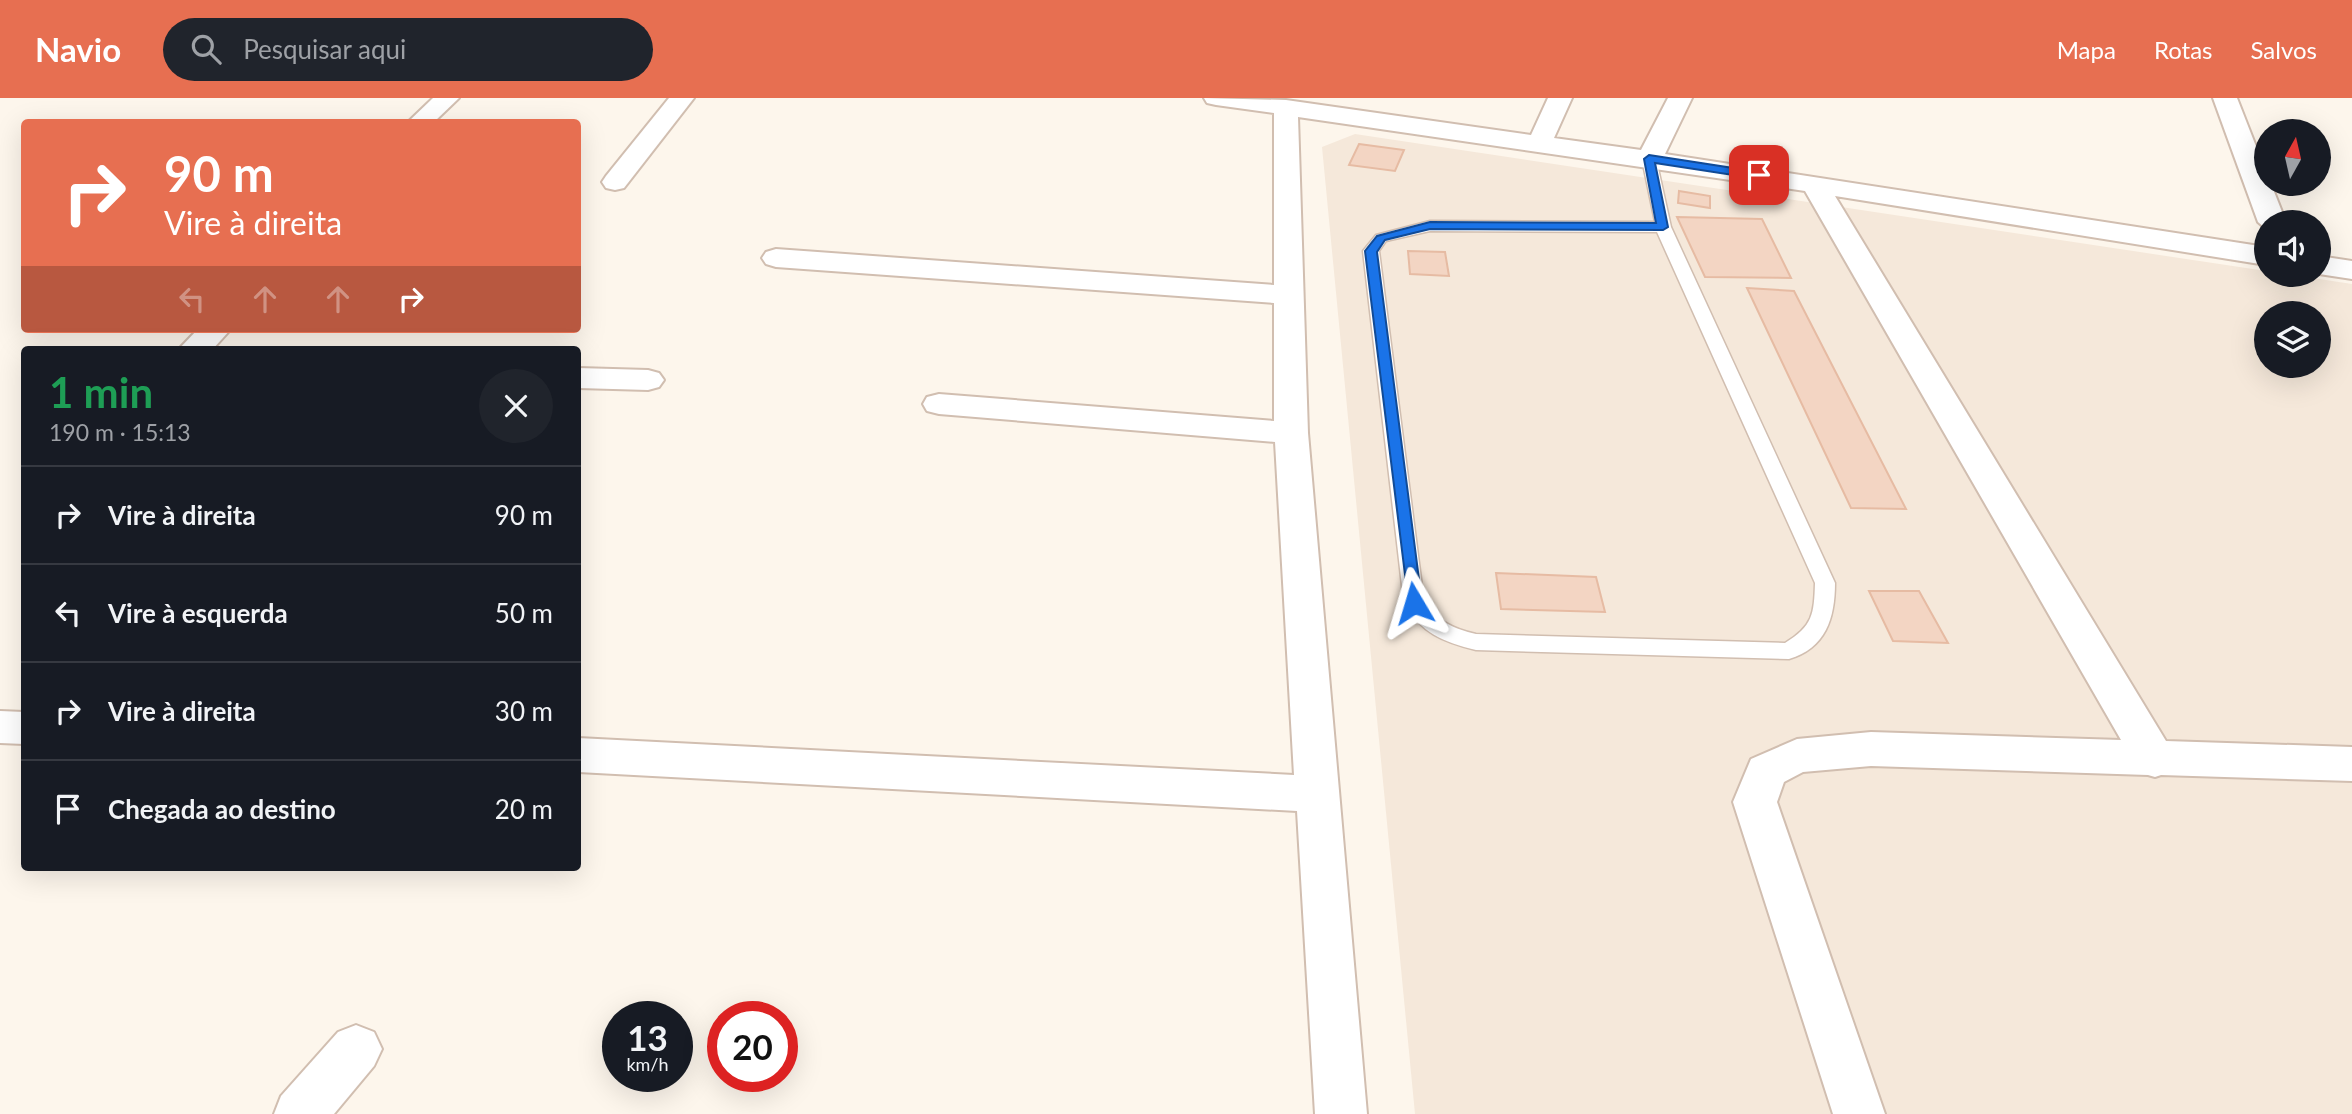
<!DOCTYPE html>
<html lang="pt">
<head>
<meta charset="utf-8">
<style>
  body { margin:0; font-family:Lato,sans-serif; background:#20242c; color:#f1f3f6; height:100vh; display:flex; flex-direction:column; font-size:26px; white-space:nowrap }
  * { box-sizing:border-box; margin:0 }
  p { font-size:23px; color:#9ea1a6 }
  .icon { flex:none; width:38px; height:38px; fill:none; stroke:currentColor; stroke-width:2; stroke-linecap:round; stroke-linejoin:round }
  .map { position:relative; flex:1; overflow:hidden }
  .sheet { position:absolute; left:21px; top:248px; width:560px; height:525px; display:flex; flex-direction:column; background:#171b24; border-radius:7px; box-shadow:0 7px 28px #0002 }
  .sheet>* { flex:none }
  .guide { position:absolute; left:21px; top:21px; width:560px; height:214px; border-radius:7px; box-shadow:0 7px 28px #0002; background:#e76f51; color:#fff; overflow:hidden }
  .needle { width:46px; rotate:8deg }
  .controls { position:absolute; left:2254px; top:21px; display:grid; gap:14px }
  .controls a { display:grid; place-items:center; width:77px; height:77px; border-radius:50%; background:#171b24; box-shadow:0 7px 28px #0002; font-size:35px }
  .speed { position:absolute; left:602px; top:903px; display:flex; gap:14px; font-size:35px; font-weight:700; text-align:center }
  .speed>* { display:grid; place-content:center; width:91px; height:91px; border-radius:50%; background:#171b24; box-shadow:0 7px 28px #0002; line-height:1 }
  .speed small { font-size:18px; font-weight:400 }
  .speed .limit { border:10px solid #d22; background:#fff; color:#111 }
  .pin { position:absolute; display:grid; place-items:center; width:60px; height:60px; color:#fff; margin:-30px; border-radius:14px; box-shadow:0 4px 10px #0006 }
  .me { position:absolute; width:77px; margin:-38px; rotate:353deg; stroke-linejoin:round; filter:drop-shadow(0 0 5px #0008) }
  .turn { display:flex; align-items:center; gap:24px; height:147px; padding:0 28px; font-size:32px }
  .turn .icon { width:91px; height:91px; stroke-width:2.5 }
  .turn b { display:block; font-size:49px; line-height:60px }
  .lanes { display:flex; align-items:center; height:66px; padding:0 28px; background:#0003; justify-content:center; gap:35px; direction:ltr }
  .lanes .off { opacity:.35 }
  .round { display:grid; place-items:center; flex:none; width:74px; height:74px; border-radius:37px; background:#20242c }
  .overview { display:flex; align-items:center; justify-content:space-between; height:119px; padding:0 28px }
  h1 { font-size:42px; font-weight:700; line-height:52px; color:#1e9e55 }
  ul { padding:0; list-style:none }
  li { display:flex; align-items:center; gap:21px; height:98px; padding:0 28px; border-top:2px solid #363941 }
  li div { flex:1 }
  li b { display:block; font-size:26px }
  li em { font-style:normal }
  header { display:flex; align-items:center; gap:42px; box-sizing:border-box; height:98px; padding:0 35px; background:#e76f51; color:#fff }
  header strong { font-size:33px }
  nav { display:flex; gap:38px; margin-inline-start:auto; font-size:24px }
  .search { width:490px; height:63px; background:#20242c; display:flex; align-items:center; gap:18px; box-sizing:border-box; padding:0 24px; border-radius:38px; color:#9ea1a6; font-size:26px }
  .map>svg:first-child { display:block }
  .residential { fill:#f5e8da; fill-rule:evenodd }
  .building { fill:#f3d5c3; stroke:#e6bba3; stroke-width:2 }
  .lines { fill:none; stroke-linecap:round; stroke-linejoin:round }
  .lane-casing { stroke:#d1beb0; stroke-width:3 }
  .street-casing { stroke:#d1beb0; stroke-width:4 }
  .lane { fill:#fff; fill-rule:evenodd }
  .street { fill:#fff; fill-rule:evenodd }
  .route { fill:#1a73e8; stroke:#114b97; stroke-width:2 }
</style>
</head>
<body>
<header>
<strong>Navio</strong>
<div class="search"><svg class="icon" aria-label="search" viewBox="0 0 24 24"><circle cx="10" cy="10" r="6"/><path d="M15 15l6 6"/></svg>Pesquisar aqui</div>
<nav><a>Mapa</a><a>Rotas</a><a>Salvos</a></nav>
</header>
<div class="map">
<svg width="2352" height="1016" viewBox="0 0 2352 1016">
  <rect width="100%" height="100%" fill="#fdf6ec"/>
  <path class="residential" d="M1355,36L2266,173V177H2293L2352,186V1016H1415L1322,49ZM2266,215H2319V268H2266Z"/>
  <g class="building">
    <polygon points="1359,46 1404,52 1395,73 1349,67"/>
    <polygon points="1679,93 1710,98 1710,110 1678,105"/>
    <polygon points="1677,119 1762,121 1791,180 1705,179"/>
    <polygon points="1408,153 1445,154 1449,178 1410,176"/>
    <polygon points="1747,190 1794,193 1906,411 1851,410"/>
    <polygon points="1496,475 1596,479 1605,514 1501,511"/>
    <polygon points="1869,493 1919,493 1948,545 1893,543"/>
  </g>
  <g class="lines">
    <g class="lane-casing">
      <path id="lane" d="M1649,57L1656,61L1671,129L1835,485C1835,520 1826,550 1789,561L1476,552C1443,544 1421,535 1404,505L1363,153L1376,137L1430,123L1655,124L1642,61ZM1430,133L1657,134L1815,485C1814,516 1813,528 1785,545L1476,536C1454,531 1437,523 1424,504L1379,153L1386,143Z"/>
    </g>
    <g class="street-casing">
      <g id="street">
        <polygon points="433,0 459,0 434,24 408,24"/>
        <polygon points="669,0 694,0 624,90 615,92 606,90 602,84 606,78"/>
        <polygon points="1204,0 1286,2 1531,37 1548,0 1572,0 1554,40 1641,52 1668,0 1692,0 1665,56 2266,149 2266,167 1835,98 2166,643 2352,649 2352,683 2161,677 2155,679 2148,677 1871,668 1803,674 1784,684 1777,704 1885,1016 1833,1016 1733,704 1751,661 1797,641 1871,634 2121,642 1805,93 1298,19 1308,335 1367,1016 1315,1016 1297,713 578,674 578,640 1294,677 1275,344 939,316 927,313 923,306 927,299 939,296 1274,323 1274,205 776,169 766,166 762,160 766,154 776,151 1274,187 1274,15 1216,7 1207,5"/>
        <polygon points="2213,0 2237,0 2266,74 2266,86 2271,86 2286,124 2266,124 2266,131 2258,124"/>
        <polygon points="2319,158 2352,163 2352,181 2319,176"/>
        <polygon points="198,231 231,231 212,252 178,252"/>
        <polygon points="578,270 648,272 659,275 664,282 659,289 648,292 578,290"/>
        <polygon points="0,613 24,614 24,646 0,645"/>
        <polygon points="356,927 374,934 382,951 374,968 334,1016 274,1016 281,998 338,934"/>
      </g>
    </g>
    <use href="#lane" class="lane"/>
    <use href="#street" class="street"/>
  </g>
  <polygon class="route" points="1649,57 1759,74 1764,77 1759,81 1655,65 1668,129 1663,132 1430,131 1385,142 1377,154 1422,505 1420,509 1409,509 1365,153 1377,138 1430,124 1656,125 1644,61"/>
</svg>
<div class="controls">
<a><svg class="needle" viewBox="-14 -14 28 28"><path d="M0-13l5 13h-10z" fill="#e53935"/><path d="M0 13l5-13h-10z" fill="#9ea1a6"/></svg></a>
<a><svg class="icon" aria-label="sound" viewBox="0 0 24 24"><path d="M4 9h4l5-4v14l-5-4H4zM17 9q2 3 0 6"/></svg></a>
<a><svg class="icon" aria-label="layers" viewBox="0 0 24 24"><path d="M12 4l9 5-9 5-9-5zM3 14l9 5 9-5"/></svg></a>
</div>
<div class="speed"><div>13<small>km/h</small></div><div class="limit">20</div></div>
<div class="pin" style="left:1759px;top:77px;background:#d93025"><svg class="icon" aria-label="arrive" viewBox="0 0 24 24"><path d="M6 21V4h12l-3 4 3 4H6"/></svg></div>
<svg class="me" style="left:1414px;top:505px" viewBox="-20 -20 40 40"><path d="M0-17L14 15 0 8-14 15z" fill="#1a73e8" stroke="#fff" stroke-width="4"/></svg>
<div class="guide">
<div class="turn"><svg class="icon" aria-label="right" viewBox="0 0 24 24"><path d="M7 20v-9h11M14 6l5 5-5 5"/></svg><div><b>90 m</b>Vire à direita</div></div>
<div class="lanes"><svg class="icon off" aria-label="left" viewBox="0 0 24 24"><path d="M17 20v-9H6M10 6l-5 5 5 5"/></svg><svg class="icon off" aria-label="ahead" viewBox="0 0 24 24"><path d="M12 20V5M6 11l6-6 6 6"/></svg><svg class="icon off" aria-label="ahead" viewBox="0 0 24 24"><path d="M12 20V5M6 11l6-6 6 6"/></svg><svg class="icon" aria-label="right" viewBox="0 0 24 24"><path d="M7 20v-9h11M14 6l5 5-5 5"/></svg></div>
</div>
<section class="sheet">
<div class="overview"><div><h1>1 min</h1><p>190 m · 15:13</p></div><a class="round"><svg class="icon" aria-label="close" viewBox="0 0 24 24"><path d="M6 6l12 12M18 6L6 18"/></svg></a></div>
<ul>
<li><svg class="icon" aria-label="right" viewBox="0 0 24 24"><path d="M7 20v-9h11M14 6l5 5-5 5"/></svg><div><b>Vire à direita</b></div><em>90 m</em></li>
<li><svg class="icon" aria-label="left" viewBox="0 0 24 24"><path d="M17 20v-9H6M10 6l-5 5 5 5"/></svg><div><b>Vire à esquerda</b></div><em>50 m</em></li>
<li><svg class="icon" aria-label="right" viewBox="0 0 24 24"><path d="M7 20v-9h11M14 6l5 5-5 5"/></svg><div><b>Vire à direita</b></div><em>30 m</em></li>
<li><svg class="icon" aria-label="arrive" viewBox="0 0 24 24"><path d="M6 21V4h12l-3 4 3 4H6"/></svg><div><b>Chegada ao destino</b></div><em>20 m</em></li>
</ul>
</section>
</div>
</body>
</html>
